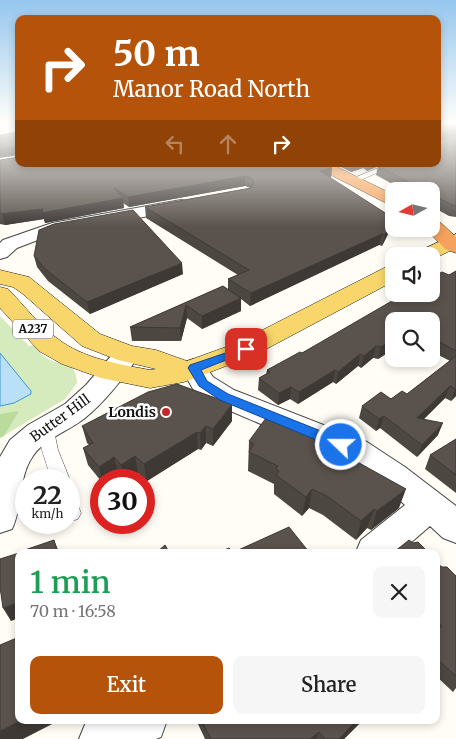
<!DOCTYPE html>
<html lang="en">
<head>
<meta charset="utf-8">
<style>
  body { margin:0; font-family:Merriweather,serif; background:#f6f6f6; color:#222; height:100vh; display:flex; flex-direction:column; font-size:19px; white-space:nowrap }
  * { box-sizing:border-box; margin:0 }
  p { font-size:16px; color:#767676 }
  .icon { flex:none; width:28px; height:28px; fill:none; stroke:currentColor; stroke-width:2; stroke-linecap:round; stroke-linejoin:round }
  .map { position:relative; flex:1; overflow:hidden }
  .panel { position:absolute; left:15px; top:549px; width:425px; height:175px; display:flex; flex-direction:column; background:#fff; border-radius:10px; box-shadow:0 2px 8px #0003 }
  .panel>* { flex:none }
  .hud { position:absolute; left:15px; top:15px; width:426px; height:152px; border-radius:10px; box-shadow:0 2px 8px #0003; background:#b45309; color:#fff; overflow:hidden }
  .needle { width:32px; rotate:262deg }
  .tools { position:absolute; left:385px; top:182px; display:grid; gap:10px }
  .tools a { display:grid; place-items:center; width:55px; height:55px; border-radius:10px; background:#fff; box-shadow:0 2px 8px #0003; font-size:25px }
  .speed { position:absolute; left:15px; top:469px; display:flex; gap:10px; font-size:25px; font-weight:700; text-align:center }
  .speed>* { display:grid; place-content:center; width:65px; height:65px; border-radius:50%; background:#fff; box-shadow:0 2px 8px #0003; line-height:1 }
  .speed small { font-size:12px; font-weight:400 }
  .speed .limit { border:8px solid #d22; background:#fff; color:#111 }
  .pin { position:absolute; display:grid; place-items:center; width:42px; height:42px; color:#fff; margin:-21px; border-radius:10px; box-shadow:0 2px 8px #0006 }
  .me { position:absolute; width:55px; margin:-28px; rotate:292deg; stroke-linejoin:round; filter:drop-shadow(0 0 4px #0008) }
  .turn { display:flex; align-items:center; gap:18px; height:105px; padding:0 15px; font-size:22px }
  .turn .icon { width:65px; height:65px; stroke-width:2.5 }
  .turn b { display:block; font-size:35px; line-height:42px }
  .lanes { display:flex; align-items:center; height:48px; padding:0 15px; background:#0003; justify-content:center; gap:25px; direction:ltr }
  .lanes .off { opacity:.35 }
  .round { display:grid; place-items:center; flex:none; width:52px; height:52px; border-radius:10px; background:#f6f6f6 }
  .headline { display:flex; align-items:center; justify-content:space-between; height:85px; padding:0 15px }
  h1 { font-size:30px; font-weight:600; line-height:38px; color:#1e9e55 }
  .button { display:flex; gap:10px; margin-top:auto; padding:10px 15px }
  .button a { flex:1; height:58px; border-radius:10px; background:#b45309; color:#fff; font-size:20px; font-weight:600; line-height:58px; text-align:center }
  .button a+a { background:#f6f6f6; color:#222 }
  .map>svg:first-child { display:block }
  .green { fill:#d5ebbd }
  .forest { fill:#b9dc9c }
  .water { fill:#b9e0f7; stroke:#3f96cf }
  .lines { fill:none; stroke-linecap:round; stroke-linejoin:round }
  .lane-casing { stroke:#444; stroke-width:1 }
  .street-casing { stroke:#444; stroke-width:2 }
  .primary-casing { stroke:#222; stroke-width:1 }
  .highway-casing { stroke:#222; stroke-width:1 }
  .lane { fill:#fff; fill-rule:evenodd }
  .street { fill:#fff; fill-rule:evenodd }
  .primary { fill:#f9d66b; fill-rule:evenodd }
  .highway { fill:#f5a25d; fill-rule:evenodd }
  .wall { fill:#4d4742 }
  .shaded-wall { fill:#3f3936 }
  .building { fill:#5a524d; stroke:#3f3936 }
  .route { fill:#1a73e8; stroke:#114b97 }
  .poi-dot { fill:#c4262e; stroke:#fff; stroke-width:2 }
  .labels { text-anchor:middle; stroke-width:5; stroke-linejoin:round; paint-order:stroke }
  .shield { fill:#fff; stroke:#585858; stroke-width:1 }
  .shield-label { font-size:12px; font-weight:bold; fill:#111 }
  .poi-label { font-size:14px; font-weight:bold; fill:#111; stroke:#fff; text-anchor:end }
  .street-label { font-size:14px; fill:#111; stroke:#fff }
</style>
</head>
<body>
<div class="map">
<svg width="456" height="739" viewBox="0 0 456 739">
  <rect width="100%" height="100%" fill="#fffdf5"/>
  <path class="green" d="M0,316L29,346L33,345C37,349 41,354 45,357C61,368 76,359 77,383L65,399L0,438Z"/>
  <polygon class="forest" points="19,411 4,436 0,438 0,414"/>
  <polygon class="water" points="0,353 31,391 31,394 14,403 0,406"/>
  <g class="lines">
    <g class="lane-casing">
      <g id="lane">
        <polygon points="388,164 398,164 356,182 349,180"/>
        <path d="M47,424L53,426L58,450L70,480L69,482V480H52C48,467 35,438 41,426Z"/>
        <polygon points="69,495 75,498 81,513 78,519 72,521 69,520"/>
      </g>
    </g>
    <g class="street-casing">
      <g id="street">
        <polygon points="181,200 187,201 189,205 187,209 56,233 17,248 7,257 0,259 0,243 3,240 52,223"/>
        <path d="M127,346L136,348L140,354C125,376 106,401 85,418C69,431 45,438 33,456C18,477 23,506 12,529L0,533V457L10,440L28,425L65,404L86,385L118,348Z"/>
        <polygon points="194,359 203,362 213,377 234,390 367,442 405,467 456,506 456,543 443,538 430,526 400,552 356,552 361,540 405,505 383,485 345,460 214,404 193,389 181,368 185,362"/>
        <polygon points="91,720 167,720 161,737 156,739 79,739 86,722"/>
      </g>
    </g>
    <g class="primary-casing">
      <g id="primary">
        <polygon points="456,234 456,248 431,260 431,256 414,256 417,252"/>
        <path d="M394,266V281L255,355L184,382L150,388L101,378L62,364L39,351L0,308V287L8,289C23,304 41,328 58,339C84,359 119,364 150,370L156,369L118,360L82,346L23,294L13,287L0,284V270L29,277L100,334L132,346L156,350L187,361L237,343L386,267Z"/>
      </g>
    </g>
    <g class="highway-casing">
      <g id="highway">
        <polygon points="313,164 331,164 394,195 394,207 315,167"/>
        <polygon points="431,219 441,223 456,237 456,253 445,249 426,229 431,229"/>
      </g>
    </g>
    <use href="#lane" class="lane"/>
    <use href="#street" class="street"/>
    <use href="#primary" class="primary"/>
    <use href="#highway" class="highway"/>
  </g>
  <g class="wall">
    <polygon points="438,123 456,123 456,217 449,216 431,206 431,191 405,191 376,175 378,166 367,171 363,168 351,172 335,164 438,164"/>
    <polygon points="0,160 332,168 331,177 330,178 393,218 391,228 382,246 379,245 250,306 241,299 241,311 202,329 187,318 181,341 132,341 130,327 223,286 228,290 228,279 238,275 146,218 145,207 250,188 245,186 129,207 123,203 124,208 45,223 44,219 5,225 0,224"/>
    <polygon points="34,256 183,274 90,314 48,281 37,267"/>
    <polygon points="456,271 456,396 451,401 445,398 424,419 438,435 417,457 380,428 376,431 359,418 362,406 407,394 450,361 431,351 431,321 394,321 394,349 378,359 373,358 361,368 358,366 336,384 333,382 298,404 290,399 278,405 258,390 259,378 266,374 267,370 302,353 449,275"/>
    <polygon points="232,421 213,446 206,443 201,450 198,449 147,481 138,473 128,480 123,480 118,474 109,480 101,480 101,481 88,465 83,448 89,445 87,443 82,426"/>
    <polygon points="456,439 456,493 425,469 430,455"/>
    <polygon points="249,441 399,508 371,530 367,528 356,540 323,515 309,508 302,516 274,494 274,484 248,471"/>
    <polygon points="436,563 442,567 456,576 456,688 453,692 436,676"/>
    <polygon points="197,720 363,720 344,739 205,739 198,724"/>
  </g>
  <g class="shaded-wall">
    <polygon points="456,127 455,134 438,142 439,134"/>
    <polygon points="16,146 19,155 0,158 0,149"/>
    <polygon points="352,164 364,164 363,168 351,172"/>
    <polygon points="368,164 384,164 367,171"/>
    <polygon points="332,168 331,177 318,181 320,171"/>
    <polygon points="245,176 245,186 129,207 128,197"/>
    <polygon points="123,198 124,208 45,223 44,219 5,225 2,214"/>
    <polygon points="393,218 391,228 382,246 385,235"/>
    <polygon points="382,234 379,245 250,306 251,293"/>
    <polygon points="182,263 183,274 90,314 87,302"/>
    <polygon points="241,298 241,311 202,329 202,316"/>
    <polygon points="186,305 187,318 181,341 180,328"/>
    <polygon points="394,339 393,349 378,359 381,347"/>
    <polygon points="376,346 373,358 361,368 364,356"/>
    <polygon points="360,354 358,366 336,384 338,372"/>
    <polygon points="335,370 333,382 298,404 299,392"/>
    <polygon points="450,386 445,398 413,430 417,418"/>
    <polygon points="291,387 290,399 278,405 279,393"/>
    <polygon points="456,389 456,396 451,401 455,389"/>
    <polygon points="232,404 232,421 213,446 213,429"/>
    <polygon points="384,416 380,428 376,431 379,419"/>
    <polygon points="443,423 438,435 417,457 422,445"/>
    <polygon points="206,426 206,443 201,450 200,433"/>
    <polygon points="197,432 198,449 147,481 144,464"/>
    <polygon points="135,456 138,473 128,480 124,480 121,465"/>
    <polygon points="114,457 118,474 109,480 102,480 99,467"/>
    <polygon points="312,489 309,508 302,516 306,497"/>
    <polygon points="406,489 399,508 371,530 377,511"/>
    <polygon points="374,509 367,528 356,540 361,521"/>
    <polygon points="54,540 59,552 57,552"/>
    <polygon points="19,602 19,618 11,621 3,608"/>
    <polygon points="22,720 60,720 23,739 0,739 0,731"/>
    <polygon points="357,720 363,720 344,739 339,739"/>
    <polygon points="319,732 316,739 310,739"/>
  </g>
  <g class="building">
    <polygon points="438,123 456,123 456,127 439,134 438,139 441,141 456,134 456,206 452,205 431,194 431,191 426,191 378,166 383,164 438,164"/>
    <polygon points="19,132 19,153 19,148 16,146 0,149 0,135"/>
    <polygon points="19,157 19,164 324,164 332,168 320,171 393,218 385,235 382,234 251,293 228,279 249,270 145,207 251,188 254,182 251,178 245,176 128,197 114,188 123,198 42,213 43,209 0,214 0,160"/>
    <polygon points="133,210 182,263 87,302 45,269 34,256 39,230 54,224"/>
    <polygon points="456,271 456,351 431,337 431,321 394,321 394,339 381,347 376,346 364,356 360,354 338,372 335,370 299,392 291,387 279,393 259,378 270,372 267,370 300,352 302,353 404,294 431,294 431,278 442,272 449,275"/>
    <polygon points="223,286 241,298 202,316 186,305 180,328 130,327"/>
    <polygon points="456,356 456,389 455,389 450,386 417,418 443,423 422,445 384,416 379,419 362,406 381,392 391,399 402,391 407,394"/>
    <polygon points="177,384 232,404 213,429 206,426 200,433 197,432 144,464 135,456 121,465 114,457 99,467 83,448 93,443 82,426 148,392"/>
    <polygon points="266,418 325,444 406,489 377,511 374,509 361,521 327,496 312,489 306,497 276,475 279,471 276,469 278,466 249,452 254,444 249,441"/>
    <polygon points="456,439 456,475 430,455"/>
    <polygon points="289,527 309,552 234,552"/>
    <polygon points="54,540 57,552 19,552"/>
    <polygon points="409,540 413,543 418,542 425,549 426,552 394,552"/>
    <polygon points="165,545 169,552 157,552"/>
    <polygon points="229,548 230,549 227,552 220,552"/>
    <polygon points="19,553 19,602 3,608 0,587 0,559"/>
    <polygon points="436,563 442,567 447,567 456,576 456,676 436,658 436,632 442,626 436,620"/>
    <polygon points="19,637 19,720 22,720 0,731 0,645"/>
    <polygon points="201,720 357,720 339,739 325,739 319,732 310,739 211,739"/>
  </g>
  <linearGradient id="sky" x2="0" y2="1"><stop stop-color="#95c6ee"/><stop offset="0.54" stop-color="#fffefa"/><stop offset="1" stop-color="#fffefa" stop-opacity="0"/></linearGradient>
  <rect width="456" height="227" fill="url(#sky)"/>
  <polygon class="route" points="246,346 249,347 251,349 249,351 201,370 207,381 228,394 346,441 348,445 346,448 336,448 220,400 199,386 188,368 190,365"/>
  <circle class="poi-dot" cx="166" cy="412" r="5"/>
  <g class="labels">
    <rect class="shield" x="13" y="319.5" width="40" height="19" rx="4"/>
    <g class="shield-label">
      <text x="33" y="333">A237</text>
    </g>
    <g class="poi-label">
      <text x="156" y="417">Londis</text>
    </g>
    <g class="street-label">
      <text transform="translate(60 418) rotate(-36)" y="5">Butter Hill</text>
    </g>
  </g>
</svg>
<div class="tools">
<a><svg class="needle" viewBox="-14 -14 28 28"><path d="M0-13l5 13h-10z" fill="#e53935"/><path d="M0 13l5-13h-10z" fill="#767676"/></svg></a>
<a><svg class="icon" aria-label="sound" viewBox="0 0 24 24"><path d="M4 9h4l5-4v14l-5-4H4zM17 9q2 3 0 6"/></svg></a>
<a><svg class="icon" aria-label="search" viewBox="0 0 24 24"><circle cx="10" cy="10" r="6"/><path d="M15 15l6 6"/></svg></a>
</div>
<div class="speed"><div>22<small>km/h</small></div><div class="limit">30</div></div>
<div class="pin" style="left:246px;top:349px;background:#d93025"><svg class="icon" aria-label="arrive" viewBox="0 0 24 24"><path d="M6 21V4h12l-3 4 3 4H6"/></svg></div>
<svg class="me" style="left:341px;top:445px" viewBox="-20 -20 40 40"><circle r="17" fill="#1a73e8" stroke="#fff" stroke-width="3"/><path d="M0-11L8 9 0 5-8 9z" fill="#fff"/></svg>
<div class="hud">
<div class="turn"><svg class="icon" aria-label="right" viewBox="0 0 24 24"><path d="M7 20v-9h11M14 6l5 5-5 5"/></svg><div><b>50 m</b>Manor Road North</div></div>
<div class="lanes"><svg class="icon off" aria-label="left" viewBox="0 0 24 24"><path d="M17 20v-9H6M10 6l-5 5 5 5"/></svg><svg class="icon off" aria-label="ahead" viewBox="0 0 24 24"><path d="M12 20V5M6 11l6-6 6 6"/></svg><svg class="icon" aria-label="right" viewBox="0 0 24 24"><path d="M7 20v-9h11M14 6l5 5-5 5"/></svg></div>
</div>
<section class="panel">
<div class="headline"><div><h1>1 min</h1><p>70 m · 16:58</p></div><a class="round"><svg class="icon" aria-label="close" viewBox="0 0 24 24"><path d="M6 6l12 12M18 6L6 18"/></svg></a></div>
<div class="button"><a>Exit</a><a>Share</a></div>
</section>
</div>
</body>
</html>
